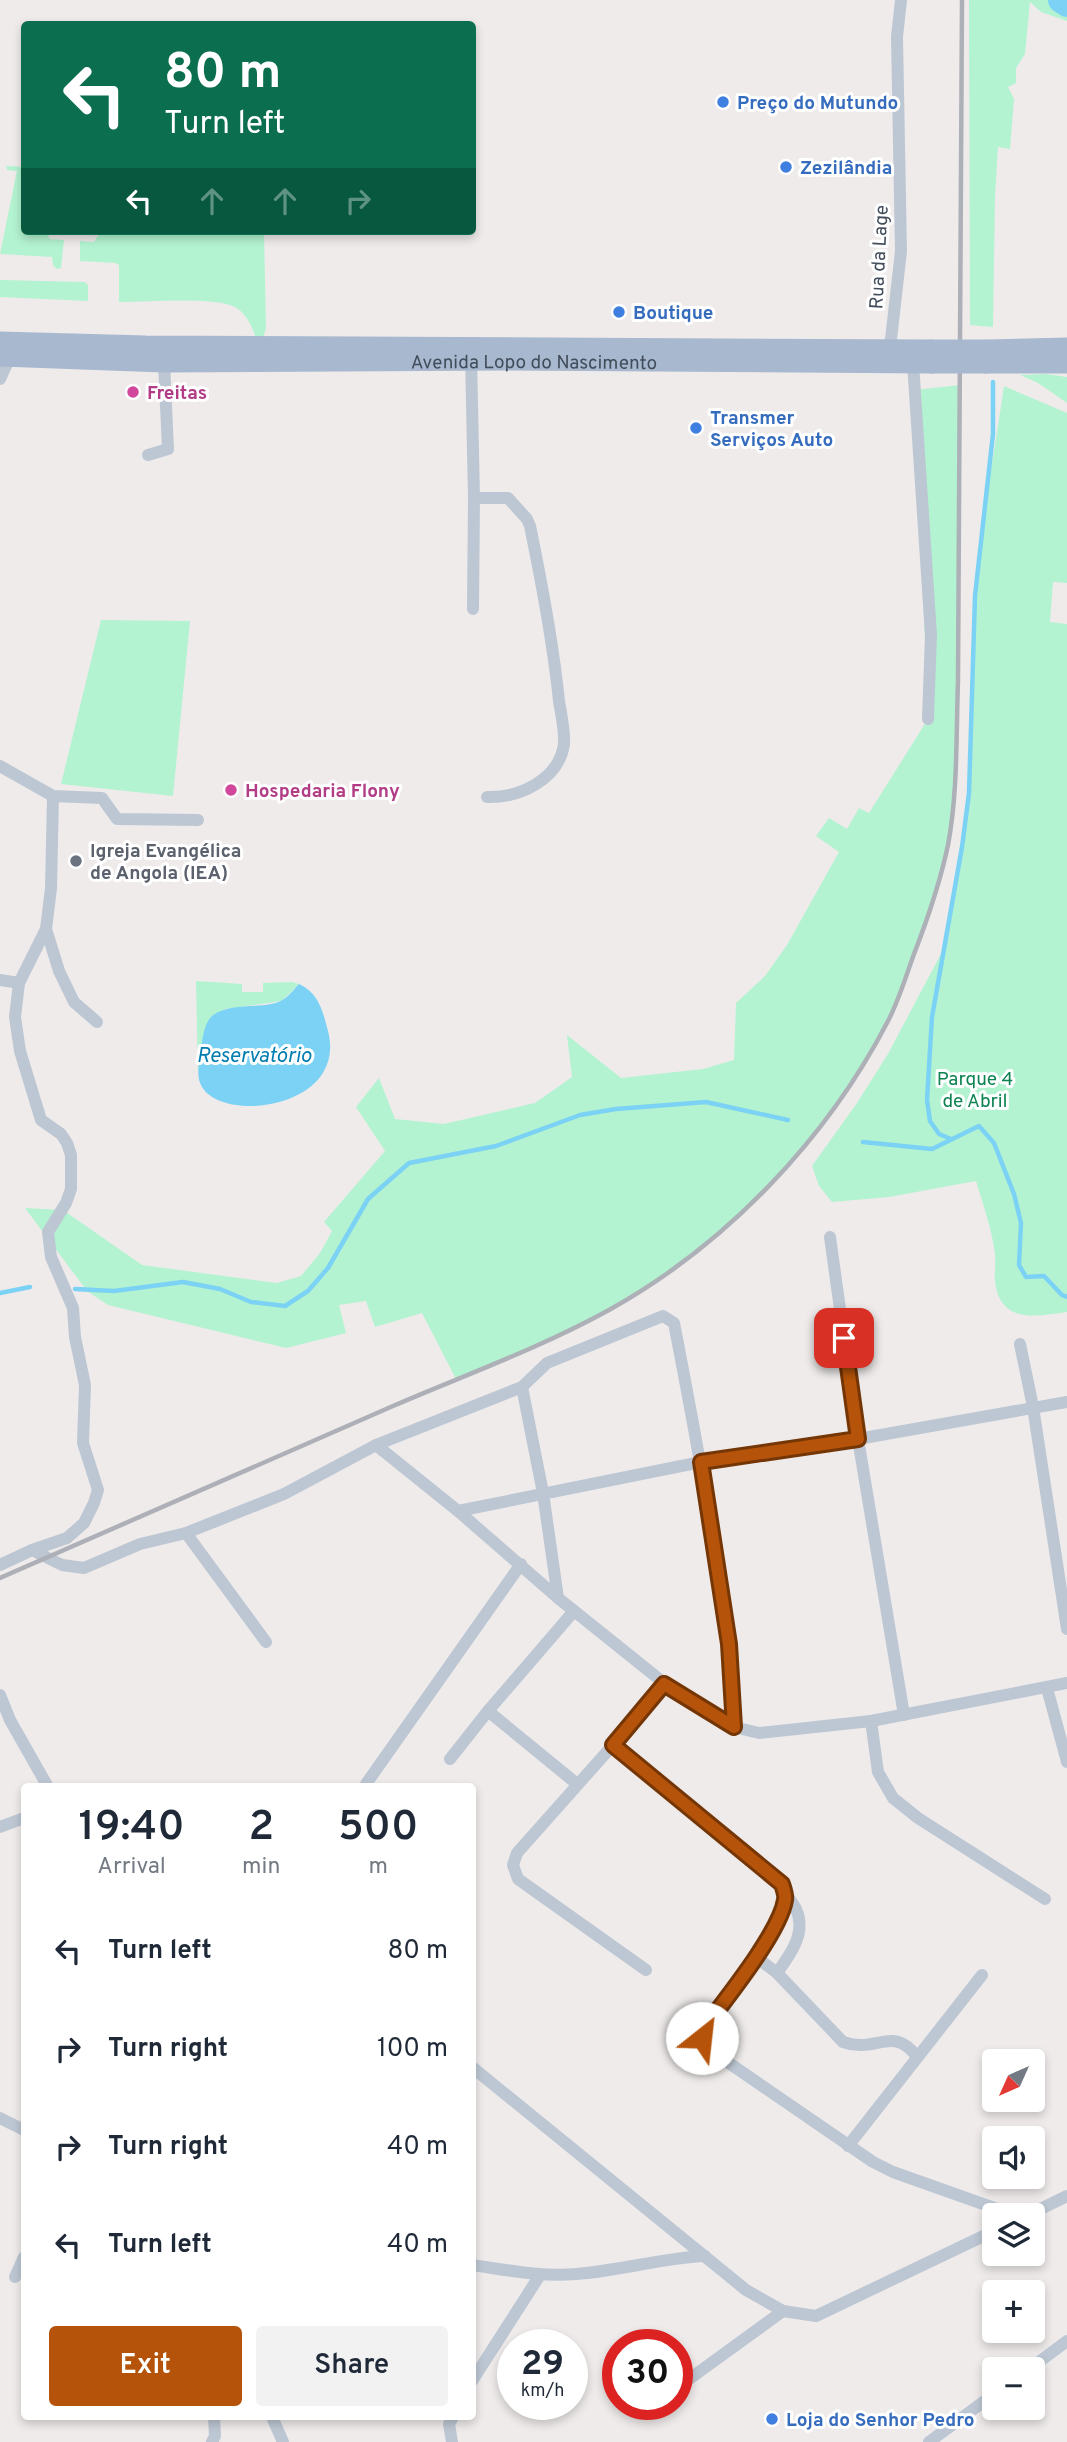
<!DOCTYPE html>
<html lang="en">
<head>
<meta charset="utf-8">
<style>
  body { margin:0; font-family:Overpass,sans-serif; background:#f2f2f3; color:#1f2937; height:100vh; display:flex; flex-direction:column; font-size:26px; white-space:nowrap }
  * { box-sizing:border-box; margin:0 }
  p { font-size:23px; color:#747a83 }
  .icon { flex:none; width:38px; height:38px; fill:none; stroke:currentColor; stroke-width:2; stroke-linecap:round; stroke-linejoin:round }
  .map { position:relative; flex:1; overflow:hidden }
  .drawer { position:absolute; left:21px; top:1783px; width:455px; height:637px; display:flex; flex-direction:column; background:#fff; border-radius:7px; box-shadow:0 4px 10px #0003 }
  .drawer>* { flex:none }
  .hud { position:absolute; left:21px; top:21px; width:455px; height:214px; border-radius:7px; box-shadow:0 4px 10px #0003; background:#0b6e4f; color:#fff; overflow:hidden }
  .needle { width:46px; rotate:225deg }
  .controls { position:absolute; left:982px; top:2049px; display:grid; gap:14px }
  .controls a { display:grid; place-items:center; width:63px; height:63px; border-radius:7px; background:#fff; box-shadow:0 4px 10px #0003; font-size:35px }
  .speed { position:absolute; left:497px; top:2329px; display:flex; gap:14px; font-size:35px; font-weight:700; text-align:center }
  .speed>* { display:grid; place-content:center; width:91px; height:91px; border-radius:50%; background:#fff; box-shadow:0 4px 10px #0003; line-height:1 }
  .speed small { font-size:18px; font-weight:400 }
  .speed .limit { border:10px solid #d22; background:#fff; color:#111 }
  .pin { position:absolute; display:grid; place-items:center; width:60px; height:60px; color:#fff; margin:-30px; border-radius:14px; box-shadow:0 4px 10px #0006 }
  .me { position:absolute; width:77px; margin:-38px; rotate:29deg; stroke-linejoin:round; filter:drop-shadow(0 0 5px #0008) }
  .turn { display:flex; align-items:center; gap:24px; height:147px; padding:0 28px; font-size:32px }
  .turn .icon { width:91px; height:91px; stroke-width:2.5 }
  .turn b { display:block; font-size:49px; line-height:60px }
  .lanes { display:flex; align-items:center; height:66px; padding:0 28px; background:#0003; justify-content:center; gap:35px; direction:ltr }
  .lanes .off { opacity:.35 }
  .eta { display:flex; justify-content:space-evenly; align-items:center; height:119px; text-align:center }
  .eta b { font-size:42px; font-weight:600; line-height:49px }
  .action { display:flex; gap:14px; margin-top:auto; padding:14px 28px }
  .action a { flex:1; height:80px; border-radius:7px; background:#b45309; color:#fff; font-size:28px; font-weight:600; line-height:80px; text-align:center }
  .action a+a { background:#f2f2f3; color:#1f2937 }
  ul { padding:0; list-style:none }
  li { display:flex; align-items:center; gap:21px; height:98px; padding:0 28px }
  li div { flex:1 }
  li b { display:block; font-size:26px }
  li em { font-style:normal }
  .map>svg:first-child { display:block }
  .green { fill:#b3f3d1 }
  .water { fill:#7bd2f5 }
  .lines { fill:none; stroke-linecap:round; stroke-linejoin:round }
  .stream { stroke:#7bd2f5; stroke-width:4.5 }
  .river { stroke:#7bd2f5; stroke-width:26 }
  .street { stroke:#bdc7d3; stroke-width:12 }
  .primary { stroke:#a7b8cf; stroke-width:19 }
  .rail { stroke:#adb0b7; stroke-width:4.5 }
  .primary-bridge { stroke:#a7b8cf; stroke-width:19 }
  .route-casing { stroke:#753606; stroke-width:18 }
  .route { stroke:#b45309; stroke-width:12 }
  .shop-dot { fill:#3f7fe0; stroke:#fff; stroke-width:2.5 }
  .hotel-dot { fill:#d1479c; stroke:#fff; stroke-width:2.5 }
  .worship-dot { fill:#6b7280; stroke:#fff; stroke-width:2.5 }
  .labels { text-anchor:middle; stroke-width:6; stroke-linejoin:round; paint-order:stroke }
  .shop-label { font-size:19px; font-weight:bold; fill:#366cbe; stroke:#fff; text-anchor:start }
  .street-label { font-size:19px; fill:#424d5b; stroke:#fff }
  .hotel-label { font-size:19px; font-weight:bold; fill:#b23c85; stroke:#fff; text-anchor:start }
  .worship-label { font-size:19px; font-weight:bold; fill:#5b616d; stroke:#fff; text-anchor:start }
  .park-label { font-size:19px; fill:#0c8351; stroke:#fff }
  .water-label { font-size:21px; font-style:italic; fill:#007db0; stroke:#fff }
</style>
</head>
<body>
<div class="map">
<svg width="1067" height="2442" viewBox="0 0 1067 2442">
  <rect width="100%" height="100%" fill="#efebeb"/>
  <g class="green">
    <polygon points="969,0 1067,0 1067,21 1041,12 1030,2 1025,54 1016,68 1016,83 1008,87 1014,99 1010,149 998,147 995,197 993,327 970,325"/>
    <polygon points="6,166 24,167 21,172 24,175 24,231 46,231 50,239 64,240 61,268 57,269 53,265 52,257 0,254 17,171 7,170"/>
    <path d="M101,231H264L266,328L263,338H256C252,325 244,309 230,305C204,297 148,302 119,302V265L115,263L80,261V241L94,242Z"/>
    <polygon points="0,280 85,282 88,285 88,301 0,297"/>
    <polygon points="1046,374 1067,377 1067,403 1038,383 1020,375"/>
    <path d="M960,385C960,469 959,553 958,637C957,704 958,772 949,839C943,884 925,926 909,968C902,985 897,1003 889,1019C829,1141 728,1239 612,1308C563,1337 509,1357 456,1379L422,1313L375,1327L366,1301L339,1305L346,1333L286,1348L108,1305L87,1291L25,1208L63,1210L142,1265L277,1283L301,1276L320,1253L332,1231L324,1222L385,1151L356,1107L379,1078L395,1119L444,1124L535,1103L572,1077L567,1035L621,1078L703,1069L734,1060L736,1003L765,976L787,945L839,852L816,836L829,818L847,829L859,808L869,813L928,719L915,390Z"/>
    <path d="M1004,386L1067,413V583L1053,582L1050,622L1067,624V1312C1037,1316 1000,1325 995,1281C994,1272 996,1263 995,1254C992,1230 983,1204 976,1181L889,1197L832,1202L819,1186L812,1166L857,1103L888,1054L944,948L962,847L969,793L975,596L983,523Z"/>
    <polygon points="101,620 190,621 173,796 61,784"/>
    <polygon points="196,981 242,984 242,992 263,992 263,983 292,982 299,984 282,1001 225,1009 211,1017 205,1030 198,1075"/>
  </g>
  <path class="water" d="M299,984C319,993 323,1012 328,1031C348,1108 224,1124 202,1087C196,1077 199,1067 200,1056C202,1044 203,1024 212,1016C231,1000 268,1011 284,999C289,996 294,989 299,984Z"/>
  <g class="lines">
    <g class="stream">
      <polyline points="951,1139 939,1134 930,1121 927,1100 932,1017 962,847 969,793 975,596 993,434 993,382"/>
      <polyline points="863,1142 932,1149 979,1126 994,1143 1014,1194 1021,1223 1019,1265 1026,1277 1044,1276 1062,1295 1067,1297"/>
      <polyline points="75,1289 114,1291 183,1282 220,1289 251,1302 285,1306 308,1291 328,1268 368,1199 409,1163 496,1146 580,1115 616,1109 706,1102 788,1120"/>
      <polyline points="0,1293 30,1287"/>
    </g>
    <polyline class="river" points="1061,0 1067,4"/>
    <g class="street">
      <polyline points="890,348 901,251 897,37 901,0"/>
      <polyline points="471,355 474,498 473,609"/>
      <polyline points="913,363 931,635 928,719"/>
      <polyline points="0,379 10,357"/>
      <polyline points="148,455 168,449 164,363"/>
      <path d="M474,498H508L527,519L530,526C542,584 553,642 559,701C561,714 565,731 564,744C559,780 519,798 487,797"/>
      <polyline points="0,766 53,796 102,798 117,819 198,820"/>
      <polyline points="46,929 59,971 74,1002 97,1022"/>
      <polyline points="0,980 19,983"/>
      <polyline points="830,1237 858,1439 904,1715"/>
      <polyline points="1020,1344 1033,1407 1067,1629"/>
      <polyline points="522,1387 543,1493 558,1598"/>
      <polyline points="376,1445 458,1511 558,1598 664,1683 734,1727 759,1733 871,1721 1067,1683"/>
      <polyline points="458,1511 701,1462 858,1439 1067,1402"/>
      <polyline points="186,1533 266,1642"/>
      <polyline points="32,1550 67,1538 84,1523 94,1503 98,1490 83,1443 85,1385 75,1337 73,1308 51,1257 48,1232 66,1203 71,1189 71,1155 67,1143 61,1134 41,1120 20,1051 15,1017 19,983 46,929 51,888 53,796"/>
      <path d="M0,1565L32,1550L62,1565L84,1568L140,1544L186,1533L284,1494L376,1445L522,1387L547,1363L663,1316L674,1323C700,1457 725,1591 734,1727"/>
      <polyline points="1047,1688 1067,1762"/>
      <polyline points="0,1695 10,1720 48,1787"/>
      <polyline points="488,1711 577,1784"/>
      <polyline points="871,1721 878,1772 893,1798 918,1818 1045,1899"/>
      <path d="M613,1745L782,1884C786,1897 791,1899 796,1909C807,1933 790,1955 777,1973"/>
      <polyline points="450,1759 488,1711 574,1611"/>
      <polyline points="366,1784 521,1564"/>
      <polyline points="0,1827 24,1818"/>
      <path d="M786,1897C774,1943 732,1990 704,2028L702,2038L707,2048L873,2162L893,2172L1017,2216"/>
      <path d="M756,1957L777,1973L843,2042C876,2054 893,2024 917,2057"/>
      <polyline points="646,1970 518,1879 513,1865 517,1853 613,1745 664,1683"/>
      <polyline points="472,2067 746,2290 783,2311 816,2316 994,2231"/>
      <polyline points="0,2118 24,2130"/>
      <polyline points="848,2146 982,1975"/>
      <polyline points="1026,2216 1067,2196"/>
      <path d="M472,2265C507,2270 541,2277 576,2274C619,2271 661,2258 705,2256"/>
      <polyline points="15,2277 24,2257"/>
      <polyline points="1028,2370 1067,2341"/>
      <polyline points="472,2381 540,2275"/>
      <polyline points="681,2385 783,2311"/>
      <polyline points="272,2417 283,2442"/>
      <polyline points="212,2442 215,2436 214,2417"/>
      <polyline points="452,2442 449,2424 453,2417"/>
      <polyline points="929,2442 994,2394"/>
    </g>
    <g class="primary">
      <polyline points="0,341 146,345 931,349"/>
      <polyline points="987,349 1067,347"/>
      <path id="s1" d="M0,357L164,363L509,361L932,364"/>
      <polyline points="986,364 1067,364"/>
    </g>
    <path class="rail" d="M0,1578C131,1520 262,1463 393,1406C465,1375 540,1348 609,1310C726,1245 827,1139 888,1021C899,1000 906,976 914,954C928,918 940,883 948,845C958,792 956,735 958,681L962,0"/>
    <g class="primary-bridge">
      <polyline points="931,349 987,349"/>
      <polyline points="932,364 986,364"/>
    </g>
  </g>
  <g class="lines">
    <g class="route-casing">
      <path id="route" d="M702,2038L704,2028C725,2000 780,1932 785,1900C786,1895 784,1890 782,1884L613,1745L664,1684L734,1727L729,1644L701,1462L858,1439L844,1338"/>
    </g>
    <use href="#route" class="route"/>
  </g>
  <g class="shop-dot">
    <circle cx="723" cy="102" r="7"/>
    <circle cx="786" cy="167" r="7"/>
    <circle cx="619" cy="312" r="7"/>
    <circle cx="696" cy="428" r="7"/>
    <circle cx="772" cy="2419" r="7"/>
  </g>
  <g class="hotel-dot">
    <circle cx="133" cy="392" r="7"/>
    <circle cx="231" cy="790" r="7"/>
  </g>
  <circle class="worship-dot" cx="76" cy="861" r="7"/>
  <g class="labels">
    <g class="shop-label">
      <text x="737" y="109">Preço do Mutundo</text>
      <text x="800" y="174">Zezilândia</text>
      <text x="633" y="319">Boutique</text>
      <text x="710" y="424">Transmer<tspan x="710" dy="22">Serviços Auto</tspan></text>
      <text x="786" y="2426">Loja do Senhor Pedro</text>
    </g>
    <g class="street-label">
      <text transform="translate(878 257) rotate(-87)" y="7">Rua da Lage</text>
      <text dy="7" stroke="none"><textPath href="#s1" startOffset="534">Avenida Lopo do Nascimento</textPath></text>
    </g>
    <g class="hotel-label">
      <text x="147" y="399">Freitas</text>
      <text x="245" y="797">Hospedaria Flony</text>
    </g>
    <g class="worship-label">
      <text x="90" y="857">Igreja Evangélica<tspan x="90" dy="22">de Angola (IEA)</tspan></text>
    </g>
    <g class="park-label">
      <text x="975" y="1085">Parque 4<tspan x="975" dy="22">de Abril</tspan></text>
    </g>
    <g class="water-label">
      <text x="254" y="1062">Reservatório</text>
    </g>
  </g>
</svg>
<div class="controls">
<a><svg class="needle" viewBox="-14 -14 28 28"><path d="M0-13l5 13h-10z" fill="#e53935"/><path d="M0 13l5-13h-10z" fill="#747a83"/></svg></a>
<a><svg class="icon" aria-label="sound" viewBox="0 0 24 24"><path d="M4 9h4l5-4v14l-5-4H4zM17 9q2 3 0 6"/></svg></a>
<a><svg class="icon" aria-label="layers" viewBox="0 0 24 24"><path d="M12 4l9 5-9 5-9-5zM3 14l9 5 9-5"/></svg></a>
<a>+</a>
<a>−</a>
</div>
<div class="speed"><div>29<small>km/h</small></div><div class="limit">30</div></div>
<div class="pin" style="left:844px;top:1338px;background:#d93025"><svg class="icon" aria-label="arrive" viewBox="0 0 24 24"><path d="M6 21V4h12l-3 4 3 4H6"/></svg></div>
<svg class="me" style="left:702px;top:2038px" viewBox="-20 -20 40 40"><circle r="19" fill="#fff"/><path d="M0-13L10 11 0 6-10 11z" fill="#b45309"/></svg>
<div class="hud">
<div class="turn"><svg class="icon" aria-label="left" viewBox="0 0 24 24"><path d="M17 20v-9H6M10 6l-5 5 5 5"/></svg><div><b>80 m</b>Turn left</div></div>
<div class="lanes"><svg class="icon" aria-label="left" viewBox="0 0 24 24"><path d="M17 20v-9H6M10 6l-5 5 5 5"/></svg><svg class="icon off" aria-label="ahead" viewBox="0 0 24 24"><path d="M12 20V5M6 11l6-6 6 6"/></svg><svg class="icon off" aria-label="ahead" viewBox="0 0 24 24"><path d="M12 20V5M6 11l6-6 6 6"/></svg><svg class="icon off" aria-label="right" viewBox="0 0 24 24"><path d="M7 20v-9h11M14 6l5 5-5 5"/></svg></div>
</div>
<section class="drawer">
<div class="eta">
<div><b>19:40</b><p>Arrival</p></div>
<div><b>2</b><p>min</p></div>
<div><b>500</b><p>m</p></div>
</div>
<ul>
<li><svg class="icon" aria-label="left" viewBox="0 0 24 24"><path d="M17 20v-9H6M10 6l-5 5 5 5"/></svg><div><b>Turn left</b></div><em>80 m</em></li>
<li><svg class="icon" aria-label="right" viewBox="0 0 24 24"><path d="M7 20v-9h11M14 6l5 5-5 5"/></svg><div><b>Turn right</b></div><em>100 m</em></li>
<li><svg class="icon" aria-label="right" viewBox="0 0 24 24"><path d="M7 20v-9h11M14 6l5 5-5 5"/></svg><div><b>Turn right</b></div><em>40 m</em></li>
<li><svg class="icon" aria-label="left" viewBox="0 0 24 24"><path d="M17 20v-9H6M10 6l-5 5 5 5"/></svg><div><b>Turn left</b></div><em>40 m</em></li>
</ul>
<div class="action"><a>Exit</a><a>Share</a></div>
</section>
</div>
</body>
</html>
